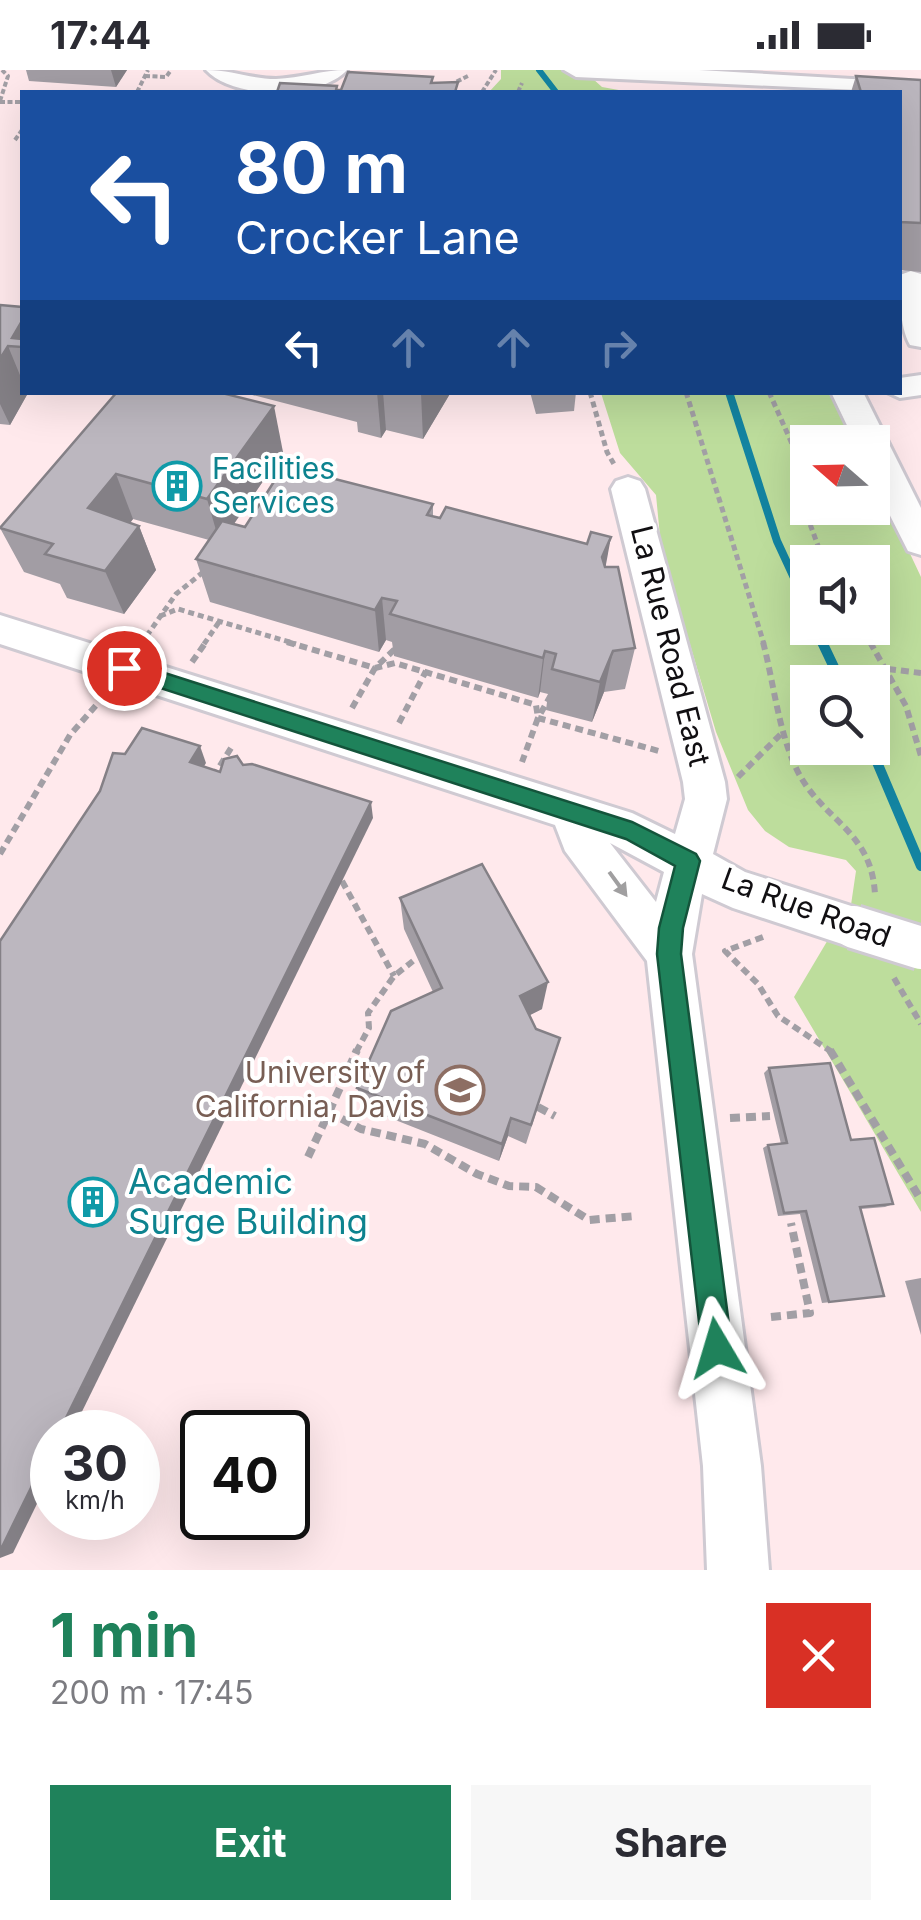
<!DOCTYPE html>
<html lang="en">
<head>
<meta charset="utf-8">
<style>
  body { margin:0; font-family:Inter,sans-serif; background:#f7f7f7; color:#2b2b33; height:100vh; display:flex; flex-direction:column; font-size:38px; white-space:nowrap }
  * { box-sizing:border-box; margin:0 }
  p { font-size:32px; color:#7c7c81 }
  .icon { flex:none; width:55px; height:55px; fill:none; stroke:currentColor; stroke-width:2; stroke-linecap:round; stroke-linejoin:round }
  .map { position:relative; height:1500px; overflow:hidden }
  .drawer { display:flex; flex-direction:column; background:#fff; flex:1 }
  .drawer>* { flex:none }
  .banner { position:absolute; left:20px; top:20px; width:882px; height:305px; border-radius:0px; box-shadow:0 10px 40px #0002; background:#1a4fa0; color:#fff; overflow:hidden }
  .needle { width:65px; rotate:290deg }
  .buttons { position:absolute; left:790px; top:355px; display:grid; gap:20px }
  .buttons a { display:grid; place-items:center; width:100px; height:100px; border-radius:0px; background:#fff; box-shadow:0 10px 40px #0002; font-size:50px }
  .speed { position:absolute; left:30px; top:1340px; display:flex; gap:20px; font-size:50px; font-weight:700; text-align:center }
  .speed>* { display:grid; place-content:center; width:130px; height:130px; border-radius:50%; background:#fff; box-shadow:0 10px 40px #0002; line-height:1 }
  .speed small { font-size:25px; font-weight:400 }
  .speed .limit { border:5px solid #111; border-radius:15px; background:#fff; color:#111 }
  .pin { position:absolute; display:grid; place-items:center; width:85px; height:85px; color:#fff; margin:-42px; border:5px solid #fff; border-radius:50%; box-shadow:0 2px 10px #0007 }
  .me { position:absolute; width:110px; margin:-55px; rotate:353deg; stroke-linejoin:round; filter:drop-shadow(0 0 8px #0008) }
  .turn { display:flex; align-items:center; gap:35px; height:210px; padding:0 50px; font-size:45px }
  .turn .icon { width:130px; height:130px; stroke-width:2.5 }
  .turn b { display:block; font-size:70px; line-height:85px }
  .lanes { display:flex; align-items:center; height:95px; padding:0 50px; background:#0003; justify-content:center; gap:50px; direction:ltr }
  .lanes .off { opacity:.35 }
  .round { display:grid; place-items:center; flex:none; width:105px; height:105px; border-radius:0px; background:#f7f7f7 }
  .overview { display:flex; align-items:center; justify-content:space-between; height:170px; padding:0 50px }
  h1 { font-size:60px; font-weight:700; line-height:75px; color:#1f825b }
  .primary-button { display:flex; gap:20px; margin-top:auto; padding:20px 50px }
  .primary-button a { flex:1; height:115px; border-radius:0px; background:#1f825b; color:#fff; font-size:40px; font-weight:700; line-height:115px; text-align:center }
  .primary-button a+a { background:#f7f7f7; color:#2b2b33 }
  .status { display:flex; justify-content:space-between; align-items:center; height:70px; padding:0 50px; background:#fff; direction:ltr }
  .status svg { height:28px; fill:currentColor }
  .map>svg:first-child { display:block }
  .education { fill:#ffe9ec; fill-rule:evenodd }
  .green { fill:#bddd9c; fill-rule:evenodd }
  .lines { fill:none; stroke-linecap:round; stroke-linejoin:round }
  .stream-far2 { stroke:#1384a1; stroke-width:6 }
  .stream-far1 { stroke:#1384a1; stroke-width:8 }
  .stream { stroke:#1384a1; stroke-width:10 }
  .minor-casing { stroke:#cfcad2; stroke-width:6 }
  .path-far3 { stroke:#a29fa5; stroke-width:4; stroke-dasharray:5 2.5; stroke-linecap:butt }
  .path-far2 { stroke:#a29fa5; stroke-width:5; stroke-dasharray:6 4; stroke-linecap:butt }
  .path-far1 { stroke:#a29fa5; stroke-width:6; stroke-dasharray:8 5; stroke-linecap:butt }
  .path { stroke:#a29fa5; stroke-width:8; stroke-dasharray:10 6; stroke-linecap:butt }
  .minor { fill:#fff; fill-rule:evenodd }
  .minor-bridge-casing { stroke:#cfcad2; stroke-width:48; stroke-linecap:butt }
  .minor-bridge { stroke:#fff; stroke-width:42 }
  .wall { fill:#a29da4 }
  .shaded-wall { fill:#848086 }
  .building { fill:#bcb7bf; stroke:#848086; stroke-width:2.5 }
  .oneway { fill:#a09fa0 }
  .route { fill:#1f825b; stroke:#14543b; stroke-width:2.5 }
  .labels { text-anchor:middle; stroke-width:8; stroke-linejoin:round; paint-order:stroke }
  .culture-label { font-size:30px; fill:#0d838f; stroke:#fff; text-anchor:start }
  .street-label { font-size:30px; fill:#110f12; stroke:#fff }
  .education-label { font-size:30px; fill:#785e54; stroke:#fff; text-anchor:end }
  .near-culture-label { font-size:35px; fill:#0d838f; stroke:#fff; text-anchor:start }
</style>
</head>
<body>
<div class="status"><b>17:44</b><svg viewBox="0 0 49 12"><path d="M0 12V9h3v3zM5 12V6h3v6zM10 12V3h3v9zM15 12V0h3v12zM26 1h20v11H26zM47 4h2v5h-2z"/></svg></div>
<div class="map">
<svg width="921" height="1500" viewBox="0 0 921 1500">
  <rect width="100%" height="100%" fill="#fcf7ff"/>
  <path class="education" d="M0,0H921V1500H0ZM22,22H900V322H22ZM808,372H872V438H808ZM808,492H872V558H808ZM808,612H872V678H808ZM52,1362H138V1448H52ZM202,1362H288V1448H202Z"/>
  <g class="green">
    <polygon points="501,0 583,0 602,17 630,22 489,22 501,9"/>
    <path d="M601,323H834L857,372H808V438H872L873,405L921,507V1142L794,927L832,863L848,855L856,801L846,790L789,777L765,761L748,740L716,662L661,477L656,425L620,383ZM808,492H872V558H808ZM808,612H872V678H808Z"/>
  </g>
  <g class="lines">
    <polyline class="stream-far2" points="539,0 556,22"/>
    <g class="stream-far1">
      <polyline points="729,322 777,471 808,538"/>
      <polyline points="816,558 823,574"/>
    </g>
    <g class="stream">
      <polyline points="822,572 841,612"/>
      <polyline points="871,678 921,796"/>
    </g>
    <g class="minor-casing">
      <g id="minor">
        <path d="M206,0C231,0 252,9 276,9C301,8 322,0 347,0C320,30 233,30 206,0Z"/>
        <polygon points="564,0 699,0 921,13 921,27 900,26 900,22 576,7"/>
        <path d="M911,201L921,204V277L910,275C899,255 900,227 900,205Z"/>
        <polygon points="921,305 921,325 900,328 887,322 900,322 900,308"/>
        <polygon points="831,322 863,322 921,438 921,485 908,481 872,410 872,372 855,372"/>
        <path d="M628,407L640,411L645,419L725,712L727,729L713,784L745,802L870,842L877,857L870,872L854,878L733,838L702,824L692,884L761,1396L769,1500H707L703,1396L647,891L565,781L555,755L0,574V545L632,743L675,764L685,729L683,712L611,419L616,411ZM610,773L664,802L656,832Z"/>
      </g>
    </g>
    <g class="path-far3">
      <polyline points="145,6 166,7 171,0"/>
      <polyline points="450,15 468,6"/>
      <polyline points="137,22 148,0"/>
      <polyline points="482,22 496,0"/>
      <polyline points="518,22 522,13"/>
      <polyline points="0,31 8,6 2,0"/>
      <polyline points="0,32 22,32"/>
      <polyline points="15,70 22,60"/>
    </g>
    <g class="path-far2">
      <polyline points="590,322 607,382 615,396"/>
      <polyline points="686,322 764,574"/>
      <polyline points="769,322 793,376 800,427 824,492"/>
      <polyline points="160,546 178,539 296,574"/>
      <polyline points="862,558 872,574"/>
      <polyline points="141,574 176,524 207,499"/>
      <polyline points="204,574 219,552"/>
    </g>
    <g class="path-far1">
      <polyline points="287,572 375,598 395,593 536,635 538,648 522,692"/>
      <path d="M763,572C774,614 778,659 796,698C821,751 872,759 875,825"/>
      <polyline points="870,572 906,636 921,686"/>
      <polyline points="140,575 142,572"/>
      <polyline points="192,592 206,572"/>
      <polyline points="888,599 921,603"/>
      <polyline points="551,625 538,648 659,681"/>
      <polyline points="352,638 375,598 398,576"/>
      <polyline points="399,653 426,601"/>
      <polyline points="213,707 231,678"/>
      <polyline points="738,707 783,662"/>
      <polyline points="0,784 70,665 106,624"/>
      <polyline points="342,811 394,906"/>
      <polyline points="763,867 725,881 758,914 778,946 832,982"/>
      <polyline points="894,908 921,954"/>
      <polyline points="356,982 369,958 368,943 394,906 413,891"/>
    </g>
    <g class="path">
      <polyline points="830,980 921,1130"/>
      <polyline points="538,1037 555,1046"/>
      <polyline points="329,1042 357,980"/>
      <polyline points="730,1048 770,1046"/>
      <polyline points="308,1087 329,1042 361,1059 425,1074 477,1104 509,1116 536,1117 589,1150 636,1146"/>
      <polyline points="771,1247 810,1243 791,1153"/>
    </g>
    <use href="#minor" class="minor"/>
    <g class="minor-bridge-casing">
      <polyline id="minor-bridge" points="854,857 921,878"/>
    </g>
    <use href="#minor-bridge" class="minor-bridge"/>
  </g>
  <g class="wall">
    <polygon points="26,0 127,0 116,17 29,11"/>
    <polygon points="856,6 921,10 921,202 900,200 900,22 851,22"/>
    <polygon points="0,235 22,237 22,322 50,322 49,324 28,323 10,355 0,354"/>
    <polygon points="117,322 283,382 234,454 245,457 433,434 433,447 606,497 635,578 625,619 604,622 592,652 546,640 548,624 540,622 538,628 394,586 392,572 386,570 379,582 210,532 196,489 209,470 133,449 130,453 139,456 156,500 124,544 67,528 60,514 24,502 0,458"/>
    <polygon points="241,322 451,322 423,369 386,360 381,368 358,362 357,352"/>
    <polygon points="530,322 576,322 574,341 536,344"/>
    <polygon points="400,828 542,939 530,945 536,959 560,968 526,1074 508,1066 499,1091 365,1038 357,1018 433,922 404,859"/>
    <polygon points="769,998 851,1070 893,1134 885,1137 861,1139 877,1227 822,1233 800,1144 778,1146 763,1078 768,1075 781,1074 764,1003"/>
    <polygon points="921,1208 921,1265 905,1211"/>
  </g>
  <g class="shaded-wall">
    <polygon points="111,0 127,0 116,17"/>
    <polygon points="22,251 22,277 12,268"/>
    <polygon points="8,276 22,310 22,322 28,323 10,355 0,334 0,289"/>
    <polygon points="377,322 383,322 386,360 381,368"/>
    <polygon points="451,322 423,369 421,323"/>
    <polygon points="274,336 283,382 220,474 207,429"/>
    <polygon points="116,404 133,449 107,483 88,438"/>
    <polygon points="139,456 156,500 124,544 105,501"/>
    <polygon points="611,467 603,511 602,487"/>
    <polygon points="382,528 386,570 379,582 375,540"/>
    <polygon points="545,581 540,622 538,628 543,588"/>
    <polygon points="613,581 604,622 592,652 600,612"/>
    <polygon points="200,676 206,693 197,708 190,692"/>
    <polygon points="371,732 373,748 72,1362 59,1362"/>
    <polygon points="548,912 542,939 516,952 520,926"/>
    <polygon points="511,1048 508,1066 499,1091 502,1074"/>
    <polygon points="52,1375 52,1403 13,1483 0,1488 0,1481"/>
  </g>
  <g class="building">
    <polygon points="348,2 433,7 431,13 458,12 455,22 277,22 280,13 337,16 336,20 341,20"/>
    <polygon points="856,6 921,10 921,153 900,152 900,22 861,22"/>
    <polygon points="0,235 22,237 22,251 12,268 22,269 22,277 8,276 0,289"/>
    <polygon points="117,322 218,322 274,336 207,429 116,404 88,438 139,456 105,501 45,484 53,474 0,458"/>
    <polygon points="284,396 433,434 427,445 440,448 446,437 587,474 591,462 611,467 602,487 605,497 618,497 635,578 613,581 600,612 552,599 556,584 545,581 543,588 390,544 397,531 382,528 375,540 196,489 222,451 245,457"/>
    <polygon points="142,658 200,676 190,692 220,702 224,689 237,686 243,695 252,694 371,732 59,1362 52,1362 52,1375 0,1481 0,871 100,721 113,683 125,684"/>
    <polygon points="482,794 548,912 520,926 536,959 560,968 531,1055 511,1048 502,1074 357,1018 391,941 442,918 400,828"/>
    <polygon points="830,993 851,1070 874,1068 893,1134 860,1137 884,1226 829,1232 806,1141 784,1143 768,1075 787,1073 769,998"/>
  </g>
  <defs><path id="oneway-solid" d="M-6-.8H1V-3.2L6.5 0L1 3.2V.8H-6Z" transform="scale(2.5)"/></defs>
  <use class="oneway" href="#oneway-solid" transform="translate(618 814) rotate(54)"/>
  <polygon class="route" points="124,590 632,752 696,784 700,791 683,858 681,884 732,1278 728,1288 717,1293 707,1288 702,1278 657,884 659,858 675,796 626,769 117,604 114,598"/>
  <defs>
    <g id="building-ring" transform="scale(2.5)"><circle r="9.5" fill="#fff" stroke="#0f9aa8" stroke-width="1.5"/><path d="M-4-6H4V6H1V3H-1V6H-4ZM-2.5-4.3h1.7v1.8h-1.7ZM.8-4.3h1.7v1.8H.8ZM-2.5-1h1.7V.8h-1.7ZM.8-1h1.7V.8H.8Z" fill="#0f9aa8"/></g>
    <g id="university-ring" transform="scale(2.5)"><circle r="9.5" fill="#fff" stroke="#8d6e63" stroke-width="1.5"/><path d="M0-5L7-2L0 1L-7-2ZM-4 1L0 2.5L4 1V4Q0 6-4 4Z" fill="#8d6e63"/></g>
  </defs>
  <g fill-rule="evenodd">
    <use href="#building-ring" x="177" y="416"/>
    <use href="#university-ring" x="460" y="1020"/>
    <use href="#building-ring" x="93" y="1132"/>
  </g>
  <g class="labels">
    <g class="culture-label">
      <text x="212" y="409">Facilities<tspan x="212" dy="34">Services</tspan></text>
    </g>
    <g class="street-label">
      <text transform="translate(670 576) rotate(76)" y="10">La Rue Road East</text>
      <text transform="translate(806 838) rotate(20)" y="10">La Rue Road</text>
    </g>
    <g class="education-label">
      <text x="425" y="1013">University of<tspan x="425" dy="34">California, Davis</tspan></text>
    </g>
    <g class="near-culture-label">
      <text x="128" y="1124">Academic<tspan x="128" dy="40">Surge Building</tspan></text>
    </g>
  </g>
</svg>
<div class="buttons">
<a><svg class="needle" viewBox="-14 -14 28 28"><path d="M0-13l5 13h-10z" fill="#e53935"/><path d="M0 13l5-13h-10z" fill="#7c7c81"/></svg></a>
<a><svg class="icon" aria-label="sound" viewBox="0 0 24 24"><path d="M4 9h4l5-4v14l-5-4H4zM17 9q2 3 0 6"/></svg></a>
<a><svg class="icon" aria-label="search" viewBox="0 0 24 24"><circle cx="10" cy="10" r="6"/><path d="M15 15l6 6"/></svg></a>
</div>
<div class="speed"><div>30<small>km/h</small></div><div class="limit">40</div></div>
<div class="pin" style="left:124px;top:598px;background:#d93025"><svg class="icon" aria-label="arrive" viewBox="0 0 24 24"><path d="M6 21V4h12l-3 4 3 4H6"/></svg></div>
<svg class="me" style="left:717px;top:1278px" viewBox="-20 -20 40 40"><path d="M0-17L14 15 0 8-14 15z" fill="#1f825b" stroke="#fff" stroke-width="4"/></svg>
<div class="banner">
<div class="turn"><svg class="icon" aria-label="left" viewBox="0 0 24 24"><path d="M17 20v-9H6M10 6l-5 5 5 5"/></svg><div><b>80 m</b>Crocker Lane</div></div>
<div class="lanes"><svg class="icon" aria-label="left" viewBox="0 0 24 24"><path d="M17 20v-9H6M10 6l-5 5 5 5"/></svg><svg class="icon off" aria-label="ahead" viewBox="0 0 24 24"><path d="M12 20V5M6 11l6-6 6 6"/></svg><svg class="icon off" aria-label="ahead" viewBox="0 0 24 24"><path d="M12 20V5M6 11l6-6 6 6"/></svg><svg class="icon off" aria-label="right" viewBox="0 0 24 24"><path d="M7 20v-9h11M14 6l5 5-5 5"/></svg></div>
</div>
</div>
<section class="drawer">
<div class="overview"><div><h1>1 min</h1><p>200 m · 17:45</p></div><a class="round" style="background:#d93025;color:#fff"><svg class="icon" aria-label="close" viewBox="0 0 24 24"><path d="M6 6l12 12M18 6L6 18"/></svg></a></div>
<div class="primary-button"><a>Exit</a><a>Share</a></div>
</section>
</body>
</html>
